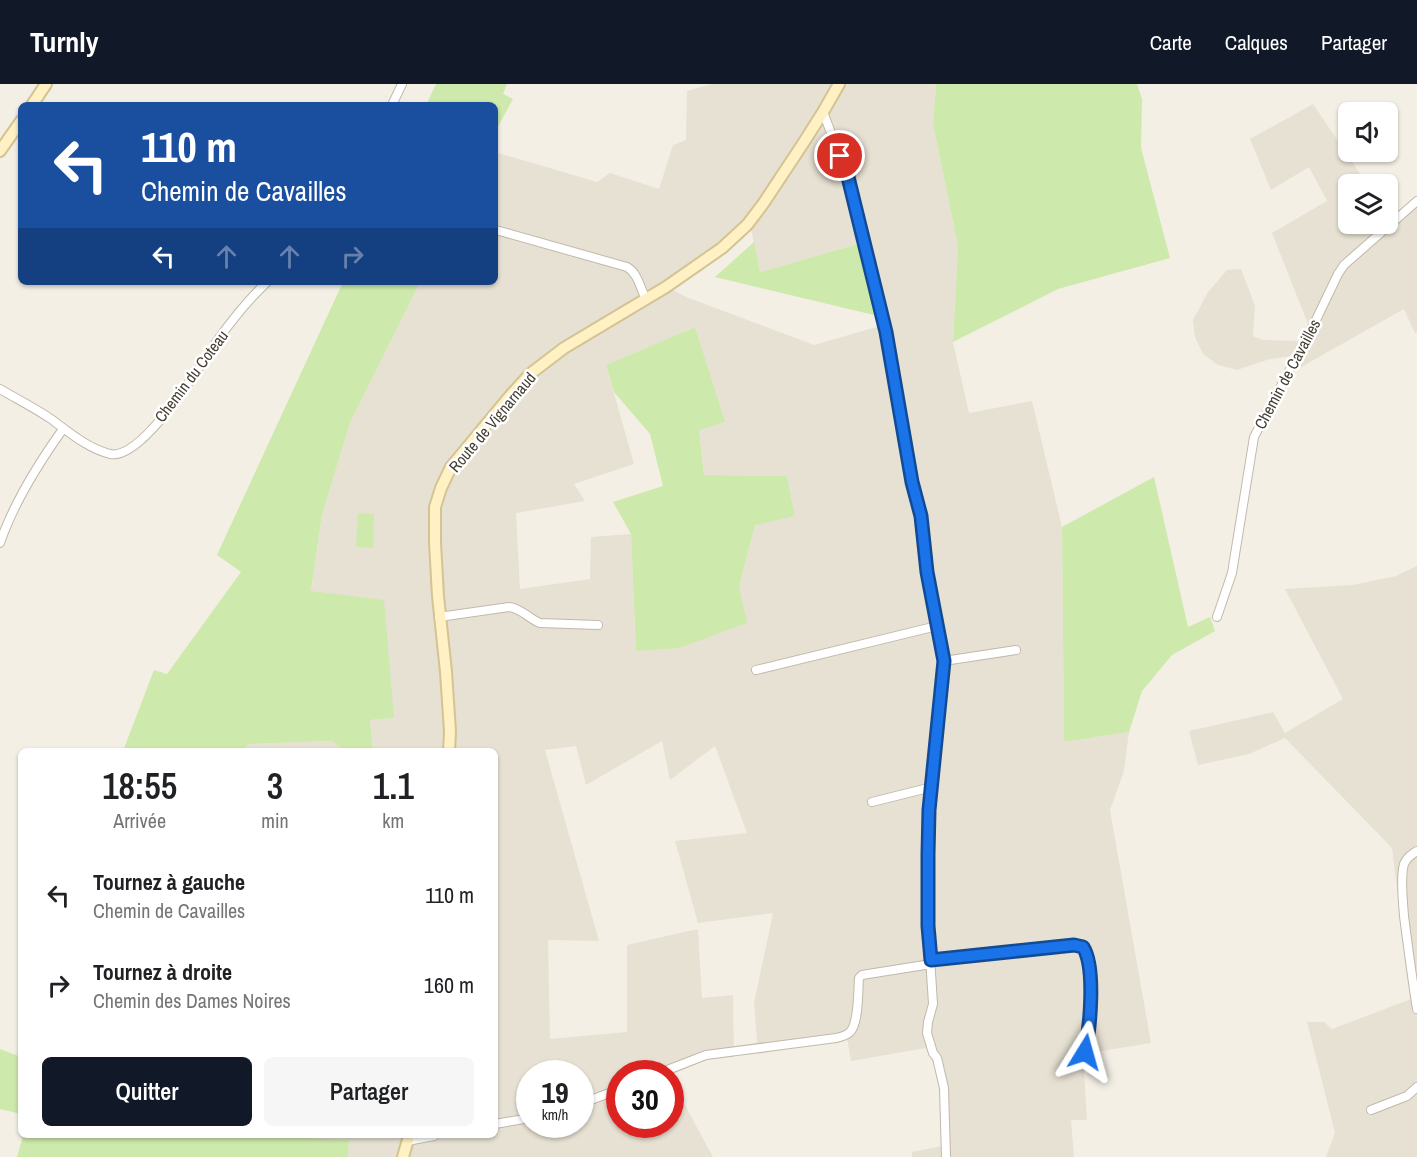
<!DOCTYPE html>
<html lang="fr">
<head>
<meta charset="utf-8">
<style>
  body { margin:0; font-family:"Archivo Narrow",sans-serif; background:#f6f6f6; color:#202124; height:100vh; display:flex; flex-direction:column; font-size:22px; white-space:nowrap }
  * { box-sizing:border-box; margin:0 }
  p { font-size:20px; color:#757577 }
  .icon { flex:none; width:33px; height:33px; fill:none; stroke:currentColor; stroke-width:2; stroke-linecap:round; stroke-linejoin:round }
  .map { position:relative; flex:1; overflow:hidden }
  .side { position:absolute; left:18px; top:664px; width:480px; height:390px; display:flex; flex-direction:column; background:#fff; border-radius:9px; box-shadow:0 2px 4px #0004 }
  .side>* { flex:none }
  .hud { position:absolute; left:18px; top:18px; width:480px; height:183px; border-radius:9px; box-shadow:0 2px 4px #0004; background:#1a4fa0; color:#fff; overflow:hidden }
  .buttons { position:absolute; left:1338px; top:18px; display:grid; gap:12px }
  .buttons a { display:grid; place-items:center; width:60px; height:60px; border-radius:9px; background:#fff; box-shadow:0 2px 4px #0004; font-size:30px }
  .speed { position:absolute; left:516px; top:976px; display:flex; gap:12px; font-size:30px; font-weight:700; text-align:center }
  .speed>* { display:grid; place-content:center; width:78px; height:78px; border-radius:50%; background:#fff; box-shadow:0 2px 4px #0004; line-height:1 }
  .speed small { font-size:15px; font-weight:400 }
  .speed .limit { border:9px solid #d22; background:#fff; color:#111 }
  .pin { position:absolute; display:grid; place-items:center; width:51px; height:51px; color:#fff; margin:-26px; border:3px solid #fff; border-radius:50%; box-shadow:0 2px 6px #0007 }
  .me { position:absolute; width:66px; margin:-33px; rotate:8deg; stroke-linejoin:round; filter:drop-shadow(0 0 4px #0008) }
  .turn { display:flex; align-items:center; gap:21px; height:126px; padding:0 24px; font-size:27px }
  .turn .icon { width:78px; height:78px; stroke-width:2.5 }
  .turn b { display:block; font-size:42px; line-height:51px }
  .lanes { display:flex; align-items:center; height:57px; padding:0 24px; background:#0003; justify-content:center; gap:30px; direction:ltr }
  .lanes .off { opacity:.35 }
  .eta { display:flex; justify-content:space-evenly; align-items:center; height:102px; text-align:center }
  .eta b { font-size:36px; font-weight:600; line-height:42px }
  .primary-button { display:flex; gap:12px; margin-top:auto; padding:12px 24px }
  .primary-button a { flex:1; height:69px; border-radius:9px; background:#111827; color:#fff; font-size:24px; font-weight:600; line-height:69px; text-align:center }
  .primary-button a+a { background:#f6f6f6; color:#202124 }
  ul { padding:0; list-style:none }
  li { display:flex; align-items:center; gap:18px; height:90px; padding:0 24px }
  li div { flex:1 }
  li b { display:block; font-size:22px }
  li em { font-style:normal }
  header { display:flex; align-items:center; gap:36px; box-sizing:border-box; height:84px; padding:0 30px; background:#111827; color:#fff }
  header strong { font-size:28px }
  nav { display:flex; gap:33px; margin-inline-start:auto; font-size:21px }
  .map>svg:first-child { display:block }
  .residential { fill:#e7e1d3; fill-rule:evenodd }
  .green { fill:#cde9ac }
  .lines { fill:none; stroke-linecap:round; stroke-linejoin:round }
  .street-casing { stroke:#c1b9aa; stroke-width:10 }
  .secondary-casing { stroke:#d4c393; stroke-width:14 }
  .street { stroke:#fff; stroke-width:8 }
  .secondary { stroke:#fff1c3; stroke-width:10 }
  .route-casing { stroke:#114b97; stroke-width:15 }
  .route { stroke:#1a73e8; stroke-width:10 }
  .labels { text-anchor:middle; stroke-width:5; stroke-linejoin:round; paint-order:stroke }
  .street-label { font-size:16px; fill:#453f34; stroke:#fff }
</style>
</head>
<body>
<header>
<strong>Turnly</strong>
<nav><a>Carte</a><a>Calques</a><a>Partager</a></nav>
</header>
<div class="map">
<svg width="1417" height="1073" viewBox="0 0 1417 1073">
  <rect width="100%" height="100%" fill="#f3efe5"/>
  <g class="residential">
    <path d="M712,0H936L933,40L958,162L953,258L969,329L1032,317L1062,443L1064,658L1129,648L1124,687L1110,726L1151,959L1083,970L1087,1036H1071L1074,1073H912V1068L943,1062L941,1001L935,983L926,964L851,977L847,954L758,970L754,919L773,829L698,839L675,757L747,749L715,662L670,696L662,657L586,701L576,662L545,666L599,857L548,856L550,955L627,948V861L698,845L702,914L733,911L734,973L706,976L671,991L620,990V1041H670L671,995L713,1073H348L349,1056L268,1052H495V668L373,667L370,636L393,634L311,508L322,431L350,339L420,198H495V68L597,98L610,89L659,105L673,61L686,56L687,7ZM751,145L760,188L860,159L880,242L814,261L686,213L673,206ZM695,243L724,338L699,345L704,391L787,392L795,431L755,440L739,503L636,567L631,450L591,453L590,495L520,505L516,429L585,417L574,400L634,380L606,281ZM530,990H580V1041H530Z"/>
    <polygon points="1313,20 1367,100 1348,100 1348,140 1388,140 1388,131 1391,135 1416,112 1417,116 1417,248 1415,249 1404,225 1280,295 1292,272 1270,275 1237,286 1218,281 1203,270 1195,253 1193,236 1208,208 1227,186 1241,185 1255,222 1253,252 1263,256 1299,257 1308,240 1272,149 1327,117 1309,83 1271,106 1250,55"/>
    <polygon points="1417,482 1417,1073 1326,1073 1335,1049 1307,938 1324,938 1332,945 1411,915 1392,764 1285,654 1249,670 1198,681 1189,647 1273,628 1285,649 1343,615 1285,505 1353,501 1396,492"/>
    <polygon points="331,657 346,667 244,668 248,660"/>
  </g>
  <g class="green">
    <polygon points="436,0 507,0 503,10 513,15 495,48 495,21 426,21"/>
    <polygon points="936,0 1137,0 1142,15 1141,64 1170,174 1058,205 953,258 958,162 933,40"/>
    <polygon points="754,158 760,188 861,159 878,232 715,193"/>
    <polygon points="343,198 420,198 350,339 322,431 311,507 384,516 394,634 370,636 373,667 346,667 331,657 248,660 244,667 123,667 154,586 167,590 241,488 217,471"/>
    <polygon points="695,243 725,338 699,346 704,391 787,392 795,432 755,441 739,503 747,539 679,564 636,567 631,450 613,418 663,402 650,350 614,308 606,281"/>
    <polygon points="1154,393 1188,543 1210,533 1215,547 1172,571 1142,607 1129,648 1064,658 1062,443"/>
    <polygon points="358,429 374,430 373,464 356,463"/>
    <polygon points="0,965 21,973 21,1030 0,1025"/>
    <polygon points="23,1052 268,1052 349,1056 348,1073 17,1073"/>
  </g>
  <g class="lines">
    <g class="street-casing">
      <g id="street">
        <polyline points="392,21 402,0"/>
        <polyline points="823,28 848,93 886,248 912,398 921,432 927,488 944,577 929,726 928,769 928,842 933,920 928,938 927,949 933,969 937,974 944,1004 946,1073"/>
        <path d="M496,146L627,183C638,189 640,204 646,215"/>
        <path d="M0,305C17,315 35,324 51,335C69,348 87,364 110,370C142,377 200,281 217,257C232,236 248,216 267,198"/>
        <path d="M0,459C14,418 38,380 63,345"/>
        <path d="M439,533L509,523C521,524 529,535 540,539L598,541"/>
        <polyline points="1217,533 1232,489 1254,353 1315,238 1338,190 1344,181 1417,117"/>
        <polyline points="944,577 1016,566"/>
        <polyline points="756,586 937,542"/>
        <polyline points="872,718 932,703"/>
        <path d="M1417,767C1412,770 1407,773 1404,780C1400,794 1403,817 1404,832C1408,863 1412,894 1417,925"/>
        <path d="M931,876L1073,861L1083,863C1096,883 1090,944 1085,968"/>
        <path d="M657,990L706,971L836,954C841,953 846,952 850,948C859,939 858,907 859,894L862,891L931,880"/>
        <polyline points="580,1020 620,1005"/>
        <polyline points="1371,1026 1407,1012 1417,1003"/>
        <polyline points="495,1040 530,1034"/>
        <polyline points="407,1057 434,1052"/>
      </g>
    </g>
    <g class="secondary-casing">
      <g id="secondary">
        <polyline points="32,21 46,0"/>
        <polyline points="0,67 21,37"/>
        <polyline points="449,668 450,647 446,588 438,512 435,459 435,423 441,404 451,383 510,312 530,290 564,264 666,203 722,164 747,141 763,120 804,58 823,28 839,0"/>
        <polyline points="403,1073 409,1052"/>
      </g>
    </g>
    <use href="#street" class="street"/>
    <use href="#secondary" class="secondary"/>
  </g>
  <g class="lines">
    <g class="route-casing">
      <path id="route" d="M840,72L848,93L886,248L912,398L921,432L927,488L944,577L929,726L928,770V842L931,876L1074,861L1083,863C1096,883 1090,944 1085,968"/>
    </g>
    <use href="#route" class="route"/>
  </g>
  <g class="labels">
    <g class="street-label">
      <text transform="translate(1287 290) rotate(-62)" y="6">Chemin de Cavailles</text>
      <text transform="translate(191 292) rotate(-53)" y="6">Chemin du Coteau</text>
      <text transform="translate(492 338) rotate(-50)" y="6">Route de Vignarnaud</text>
    </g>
  </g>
</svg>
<div class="buttons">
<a><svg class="icon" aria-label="sound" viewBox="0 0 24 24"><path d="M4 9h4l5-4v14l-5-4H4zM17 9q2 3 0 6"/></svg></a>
<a><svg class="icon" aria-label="layers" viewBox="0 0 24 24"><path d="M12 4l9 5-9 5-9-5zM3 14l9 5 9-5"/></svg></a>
</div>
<div class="speed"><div>19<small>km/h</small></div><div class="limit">30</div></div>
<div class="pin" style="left:840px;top:72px;background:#d93025"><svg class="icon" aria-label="arrive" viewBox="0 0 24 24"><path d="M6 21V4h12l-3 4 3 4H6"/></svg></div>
<svg class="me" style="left:1085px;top:968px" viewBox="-20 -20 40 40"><path d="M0-17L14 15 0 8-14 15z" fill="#1a73e8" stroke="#fff" stroke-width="4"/></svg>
<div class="hud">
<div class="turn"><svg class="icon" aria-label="left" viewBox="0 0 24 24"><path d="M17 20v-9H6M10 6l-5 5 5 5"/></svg><div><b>110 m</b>Chemin de Cavailles</div></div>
<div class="lanes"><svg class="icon" aria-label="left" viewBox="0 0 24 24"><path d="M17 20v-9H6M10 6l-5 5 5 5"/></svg><svg class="icon off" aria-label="ahead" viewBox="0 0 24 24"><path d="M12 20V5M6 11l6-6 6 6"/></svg><svg class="icon off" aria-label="ahead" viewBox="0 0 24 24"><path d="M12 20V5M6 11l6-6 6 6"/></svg><svg class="icon off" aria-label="right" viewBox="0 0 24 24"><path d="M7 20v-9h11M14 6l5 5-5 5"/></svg></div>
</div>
<section class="side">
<div class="eta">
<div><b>18:55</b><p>Arrivée</p></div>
<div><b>3</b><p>min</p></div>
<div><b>1.1</b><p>km</p></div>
</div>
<ul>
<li><svg class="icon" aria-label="left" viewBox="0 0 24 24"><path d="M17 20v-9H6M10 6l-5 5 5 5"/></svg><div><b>Tournez à gauche</b><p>Chemin de Cavailles</p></div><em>110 m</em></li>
<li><svg class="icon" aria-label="right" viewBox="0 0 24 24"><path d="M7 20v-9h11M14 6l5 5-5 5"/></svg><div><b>Tournez à droite</b><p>Chemin des Dames Noires</p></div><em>160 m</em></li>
</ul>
<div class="primary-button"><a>Quitter</a><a>Partager</a></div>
</section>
</div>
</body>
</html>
